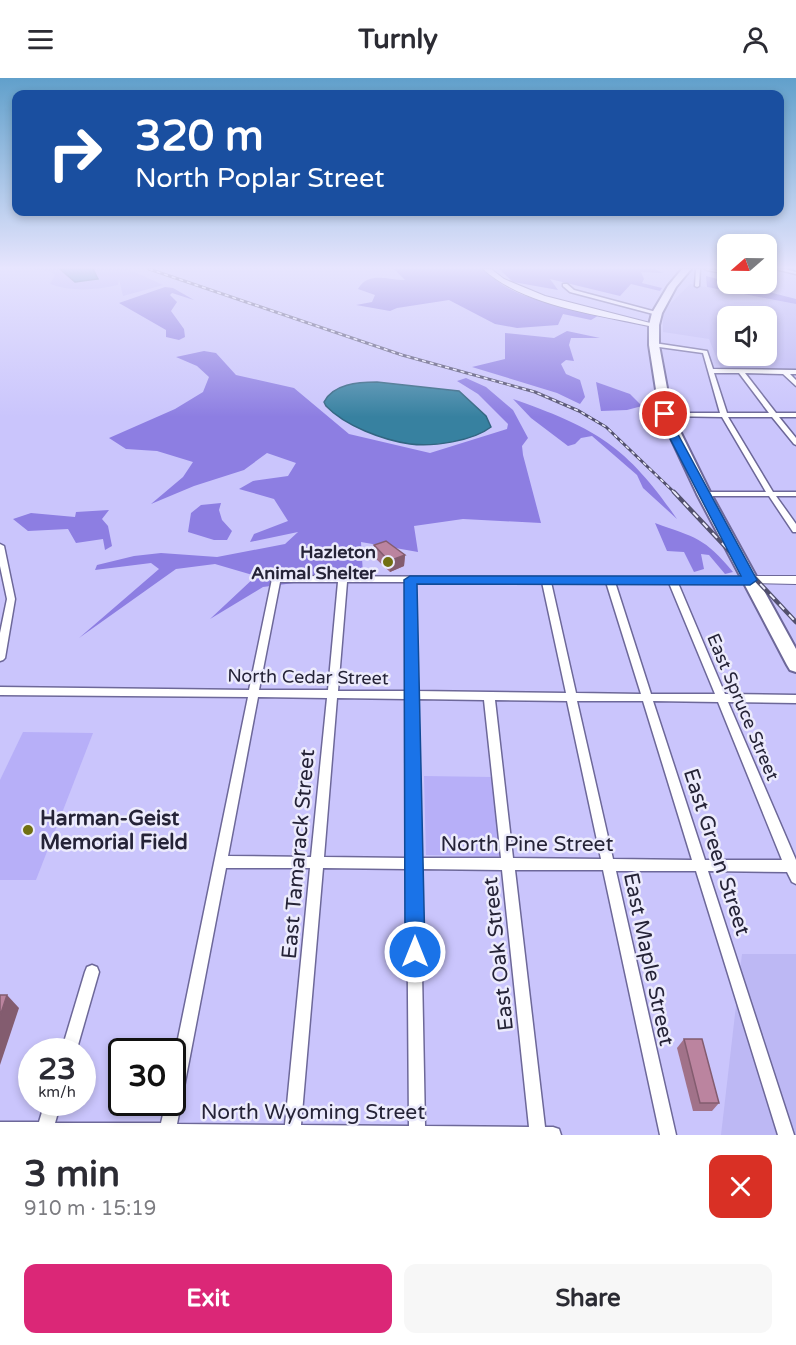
<!DOCTYPE html>
<html lang="en">
<head>
<meta charset="utf-8">
<style>
  body { margin:0; font-family:"Varela Round",sans-serif; background:#f7f7f7; color:#2b2b33; height:100vh; display:flex; flex-direction:column; font-size:22px; white-space:nowrap }
  * { box-sizing:border-box; margin:0 }
  p { font-size:20px; color:#7c7c81 }
  .icon { flex:none; width:33px; height:33px; fill:none; stroke:currentColor; stroke-width:2; stroke-linecap:round; stroke-linejoin:round }
  .map { position:relative; height:1057px; overflow:hidden }
  .side { display:flex; flex-direction:column; background:#fff; flex:1 }
  .side>* { flex:none }
  .hud { position:absolute; left:12px; top:12px; width:772px; height:126px; border-radius:12px; box-shadow:0 3px 9px #0003; background:#1a4fa0; color:#fff; overflow:hidden }
  .needle { width:39px; rotate:250deg }
  .buttons { position:absolute; left:717px; top:156px; display:grid; gap:12px }
  .buttons a { display:grid; place-items:center; width:60px; height:60px; border-radius:12px; background:#fff; box-shadow:0 3px 9px #0003; font-size:30px }
  .speed { position:absolute; left:18px; top:960px; display:flex; gap:12px; font-size:30px; font-weight:700; text-align:center }
  .speed>* { display:grid; place-content:center; width:78px; height:78px; border-radius:50%; background:#fff; box-shadow:0 3px 9px #0003; line-height:1 }
  .speed small { font-size:15px; font-weight:400 }
  .speed .limit { border:3px solid #111; border-radius:9px; background:#fff; color:#111 }
  .pin { position:absolute; display:grid; place-items:center; width:51px; height:51px; color:#fff; margin:-26px; border:3px solid #fff; border-radius:50%; box-shadow:0 2px 6px #0007 }
  .me { position:absolute; width:66px; margin:-33px; rotate:0deg; stroke-linejoin:round; filter:drop-shadow(0 0 4px #0008) }
  .turn { display:flex; align-items:center; gap:21px; height:126px; padding:0 24px; font-size:27px }
  .turn .icon { width:78px; height:78px; stroke-width:2.5 }
  .turn b { display:block; font-size:42px; line-height:51px }
  .round { display:grid; place-items:center; flex:none; width:63px; height:63px; border-radius:12px; background:#f7f7f7 }
  .overview { display:flex; align-items:center; justify-content:space-between; height:102px; padding:0 24px }
  h1 { font-size:36px; font-weight:700; line-height:45px }
  .cta { display:flex; gap:12px; margin-top:auto; padding:12px 24px }
  .cta a { flex:1; height:69px; border-radius:12px; background:#db2777; color:#fff; font-size:24px; font-weight:700; line-height:69px; text-align:center }
  .cta a+a { background:#f7f7f7; color:#2b2b33 }
  header { display:flex; justify-content:space-between; align-items:center; height:78px; padding:0 24px; background:#fff; font-size:27px; font-weight:700 }
  .map>svg:first-child { display:block }
  .built { fill:#bdb8f4; fill-rule:evenodd }
  .green { fill:#b7aff8 }
  .forest { fill:#8d7ee2 }
  .water { fill:#3781a0; stroke:#326580; stroke-width:1.5 }
  .lines { fill:none; stroke-linecap:round; stroke-linejoin:round }
  .street-casing { stroke:#6d6899; stroke-width:3 }
  .secondary-casing { stroke:#6d6899; stroke-width:2 }
  .highway-casing { stroke:#6d6899; stroke-width:4 }
  .street { fill:#fff; fill-rule:evenodd }
  .secondary { fill:#fff; fill-rule:evenodd }
  .highway { fill:#fff; fill-rule:evenodd }
  .rail-far1-casing { stroke:#52506d; stroke-width:3 }
  .rail-casing { stroke:#52506d; stroke-width:4.5 }
  .rail-far1 { stroke:#ecebfc; stroke-width:1.5; stroke-dasharray:4; stroke-linecap:butt }
  .rail { stroke:#ecebfc; stroke-width:2; stroke-dasharray:7; stroke-linecap:butt }
  .wall { fill:#a17289 }
  .shaded-wall { fill:#835c6f }
  .building { fill:#bb849f; stroke:#835c6f; stroke-width:1.5 }
  .route { fill:#1a73e8; stroke:#114b97; stroke-width:1.5 }
  .poi-dot { fill:#717012; stroke:#ecebfc; stroke-width:2 }
  .labels { text-anchor:middle; stroke-width:5; stroke-linejoin:round; paint-order:stroke }
  .poi-label { font-size:18px; font-weight:bold; fill:#252337; stroke:#ecebfc; text-anchor:end }
  .street-label { font-size:18px; fill:#252337; stroke:#ecebfc }
  .near-poi-label { font-size:21px; font-weight:bold; fill:#252337; stroke:#ecebfc; text-anchor:start }
  .near-street-label { font-size:21px; fill:#252337; stroke:#ecebfc }
</style>
</head>
<body>
<header><svg class="icon" aria-label="menu" viewBox="0 0 24 24"><path d="M4 6h16M4 12h16M4 18h16"/></svg>Turnly<svg class="icon" aria-label="person" viewBox="0 0 24 24"><circle cx="12" cy="8" r="4"/><path d="M4 21q1-7 8-7t8 7"/></svg></header>
<div class="map">
<svg width="796" height="1057" viewBox="0 0 796 1057">
  <rect width="100%" height="100%" fill="#cac5fc"/>
  <g class="built">
    <path d="M690,206L796,226V292L721,291L709,261L663,254V233ZM728,238H766V278H728Z"/>
    <polygon points="742,876 796,876 796,1057 721,1057"/>
  </g>
  <g class="green">
    <path d="M34,191H128L163,207L123,218L119,201L118,207C95,212 72,214 50,206L55,197L51,194Z"/>
    <polygon points="23,654 93,655 36,802 0,802 0,702"/>
    <polygon points="424,698 492,699 500,778 426,777"/>
  </g>
  <g class="forest">
    <path d="M394,191H484C511,223 563,227 601,236L591,242L563,236L558,247L517,250L495,246L449,222L397,230L390,233L356,227L372,224L375,217L358,211C368,193 388,202 405,202Z"/>
    <polygon points="499,191 654,191 663,195 641,194 644,201 642,205 662,210 660,213 631,206 620,218 550,201 558,212 513,204"/>
    <polygon points="706,198 796,221 796,226 707,209"/>
    <polygon points="165,209 173,210 194,222 172,215 170,217 177,224 171,233 184,251 185,259 179,262 166,259 166,252 119,225"/>
    <polygon points="567,253 600,260 571,260 569,267 574,283 566,282 561,286 566,296 580,302 585,319 580,326 557,315 472,289 505,281 505,255 554,260"/>
    <polygon points="204,273 216,275 236,297 294,310 349,356 430,375 507,351 508,346 478,316 457,303 466,300 486,309 513,332 528,360 522,368 523,377 541,445 463,441 414,448 418,474 361,464 363,496 263,509 210,541 256,498 215,486 176,491 79,560 159,491 151,485 95,492 97,487 134,478 161,475 217,479 285,466 298,454 250,464 254,456 288,443 274,421 239,411 253,403 288,398 296,385 267,375 244,392 194,408 151,426 183,399 193,384 157,373 126,371 109,360 175,331 203,314 209,299 197,288 176,279"/>
    <polygon points="596,304 630,316 642,328 627,332 601,333"/>
    <path d="M513,321C595,350 626,367 677,441L643,410L637,397L592,358L581,360L575,366L568,368L531,340Z"/>
    <polygon points="221,425 219,432 222,442 232,453 227,462 214,462 188,454 191,435 201,427"/>
    <polygon points="109,432 102,441 108,448 112,468 105,472 103,461 76,465 68,451 28,453 13,441 31,435 75,439 76,434"/>
    <path d="M655,445C696,460 704,459 733,494L725,496L709,477L701,476L704,491L694,494L684,474L667,473Z"/>
  </g>
  <g class="water">
    <polygon points="60,191 93,191 98,201 75,204"/>
    <path d="M377,304L459,313L486,338L491,349C473,363 433,369 410,366C383,362 345,348 326,328L324,324C333,306 358,304 377,304Z"/>
  </g>
  <g class="lines">
    <g class="street-casing">
      <g id="street">
        <polygon points="696,191 700,191 699,208 697,209 695,208"/>
        <polygon points="705,191 728,194 728,196 707,192"/>
        <polygon points="771,191 785,191 796,194 796,196 775,191 766,202 766,197"/>
        <polygon points="563,206 567,206 574,212 660,235 657,237 570,214 563,208"/>
        <path d="M654,265L707,273L713,291L796,292V296H790L796,302V308L783,296L745,295L776,335H796V339H779L796,360V367L794,366L772,339H728L773,414H796V418H776L796,446V454H793L769,418H701L700,416L704,414H766L722,339L664,338V336L666,335H720L703,275L652,268L651,267ZM714,295H739L769,335H727Z"/>
        <polygon points="0,466 4,468 15,521 5,580 3,582 0,583 0,555 7,521 0,488"/>
        <path d="M276,498L753,500L754,502L750,505H678L725,616L796,617V625L728,624L796,782V806L792,804L787,794L708,793L794,1057H778L696,793H616L676,1057H660L603,792H515L545,1049H553L559,1051L561,1057H0V1044H39L45,1024H61L55,1045H161L166,1024H172V990L248,619L0,617V609L249,612L272,501ZM280,504H338L328,612H259ZM347,504H406V613H338ZM414,504H542L566,615L416,613ZM551,504H606L641,616L576,615ZM615,504L669,505L715,616H651ZM258,619L327,620L311,779L228,778ZM337,620L406,621L407,780L324,779ZM417,621L484,622L501,780H420ZM495,622L567,623L601,781L513,780ZM577,623H643L692,782L613,781ZM653,623L718,624L782,782H705ZM226,790H310L285,1047L177,1046ZM323,790L407,791L409,1048L301,1047ZM420,791L502,792L529,1049L425,1048Z"/>
        <polygon points="92,887 97,889 99,894 76,974 61,974 85,894 87,889"/>
      </g>
    </g>
    <g class="secondary-casing">
      <g id="secondary">
        <path d="M483,191H491L504,201L545,218L658,247L654,249C600,237 525,229 483,191Z"/>
        <polygon points="750,498 796,498 796,506 745,505 744,502"/>
      </g>
    </g>
    <g class="highway-casing">
      <polygon id="highway" points="682,191 691,191 676,209 662,235 659,247 659,267 672,337 711,416 796,571 796,594 790,592 787,587 697,416 660,337 649,267 649,247 652,235 668,208"/>
    </g>
    <use href="#street" class="street"/>
    <use href="#secondary" class="secondary"/>
    <use href="#highway" class="highway"/>
    <g class="rail-far1-casing">
      <polyline id="rail-far1" points="149,191 402,277 535,314 579,333 606,349 676,416"/>
    </g>
    <g class="rail-casing">
      <polyline id="rail" points="674,414 796,544"/>
    </g>
    <use href="#rail-far1" class="rail-far1"/>
    <use href="#rail" class="rail"/>
  </g>
  <g class="wall">
    <polygon points="374,467 405,477 404,488 390,494 374,479"/>
    <polygon points="684,961 719,1025 712,1033 693,1033 677,970"/>
  </g>
  <g class="shaded-wall">
    <polygon points="405,477 404,488 390,494 389,483"/>
    <polygon points="7,917 19,930 0,987 0,938"/>
  </g>
  <g class="building">
    <polygon points="386,463 405,477 389,483 374,467"/>
    <polygon points="0,917 7,917 0,938"/>
    <polygon points="684,961 702,961 719,1025 700,1025"/>
  </g>
  <linearGradient id="sky" x2="0" y2="1"><stop stop-color="#61a0cb"/><stop offset="0.56" stop-color="#e7e5fe"/><stop offset="1" stop-color="#e7e5fe" stop-opacity="0"/></linearGradient>
  <rect width="796" height="339" fill="url(#sky)"/>
  <polygon class="route" points="665,333 670,336 674,349 757,502 750,507 417,506 425,874 422,881 415,884 408,881 405,874 404,502 410,498 741,498 664,349 661,336"/>
  <g class="poi-dot">
    <circle cx="388" cy="484" r="6"/>
    <circle cx="28" cy="752" r="6"/>
  </g>
  <g class="labels">
    <g class="poi-label">
      <text x="376" y="480">Hazleton<tspan x="376" dy="21">Animal Shelter</tspan></text>
    </g>
    <g class="street-label">
      <text transform="translate(308 599) rotate(1)" y="6">North Cedar Street</text>
      <text transform="translate(743 629) rotate(67)" y="6">East Spruce Street</text>
    </g>
    <g class="near-poi-label">
      <text x="40" y="747">Harman-Geist<tspan x="40" dy="24">Memorial Field</tspan></text>
    </g>
    <g class="near-street-label">
      <text x="527" y="773">North Pine Street</text>
      <text transform="translate(717 774) rotate(72)" y="7">East Green Street</text>
      <text transform="translate(298 776) rotate(-85)" y="7">East Tamarack Street</text>
      <text transform="translate(498 876) rotate(-96)" y="7">East Oak Street</text>
      <text transform="translate(649 881) rotate(78)" y="7">East Maple Street</text>
      <text x="313" y="1041">North Wyoming Street</text>
    </g>
  </g>
</svg>
<div class="buttons">
<a><svg class="needle" viewBox="-14 -14 28 28"><path d="M0-13l5 13h-10z" fill="#e53935"/><path d="M0 13l5-13h-10z" fill="#7c7c81"/></svg></a>
<a><svg class="icon" aria-label="sound" viewBox="0 0 24 24"><path d="M4 9h4l5-4v14l-5-4H4zM17 9q2 3 0 6"/></svg></a>
</div>
<div class="speed"><div>23<small>km/h</small></div><div class="limit">30</div></div>
<div class="pin" style="left:665px;top:336px;background:#d93025"><svg class="icon" aria-label="arrive" viewBox="0 0 24 24"><path d="M6 21V4h12l-3 4 3 4H6"/></svg></div>
<svg class="me" style="left:415px;top:874px" viewBox="-20 -20 40 40"><circle r="17" fill="#1a73e8" stroke="#fff" stroke-width="3"/><path d="M0-11L8 9 0 5-8 9z" fill="#fff"/></svg>
<div class="hud">
<div class="turn"><svg class="icon" aria-label="right" viewBox="0 0 24 24"><path d="M7 20v-9h11M14 6l5 5-5 5"/></svg><div><b>320 m</b>North Poplar Street</div></div>
</div>
</div>
<section class="side">
<div class="overview"><div><h1>3 min</h1><p>910 m · 15:19</p></div><a class="round" style="background:#d93025;color:#fff"><svg class="icon" aria-label="close" viewBox="0 0 24 24"><path d="M6 6l12 12M18 6L6 18"/></svg></a></div>
<div class="cta"><a>Exit</a><a>Share</a></div>
</section>
</body>
</html>
